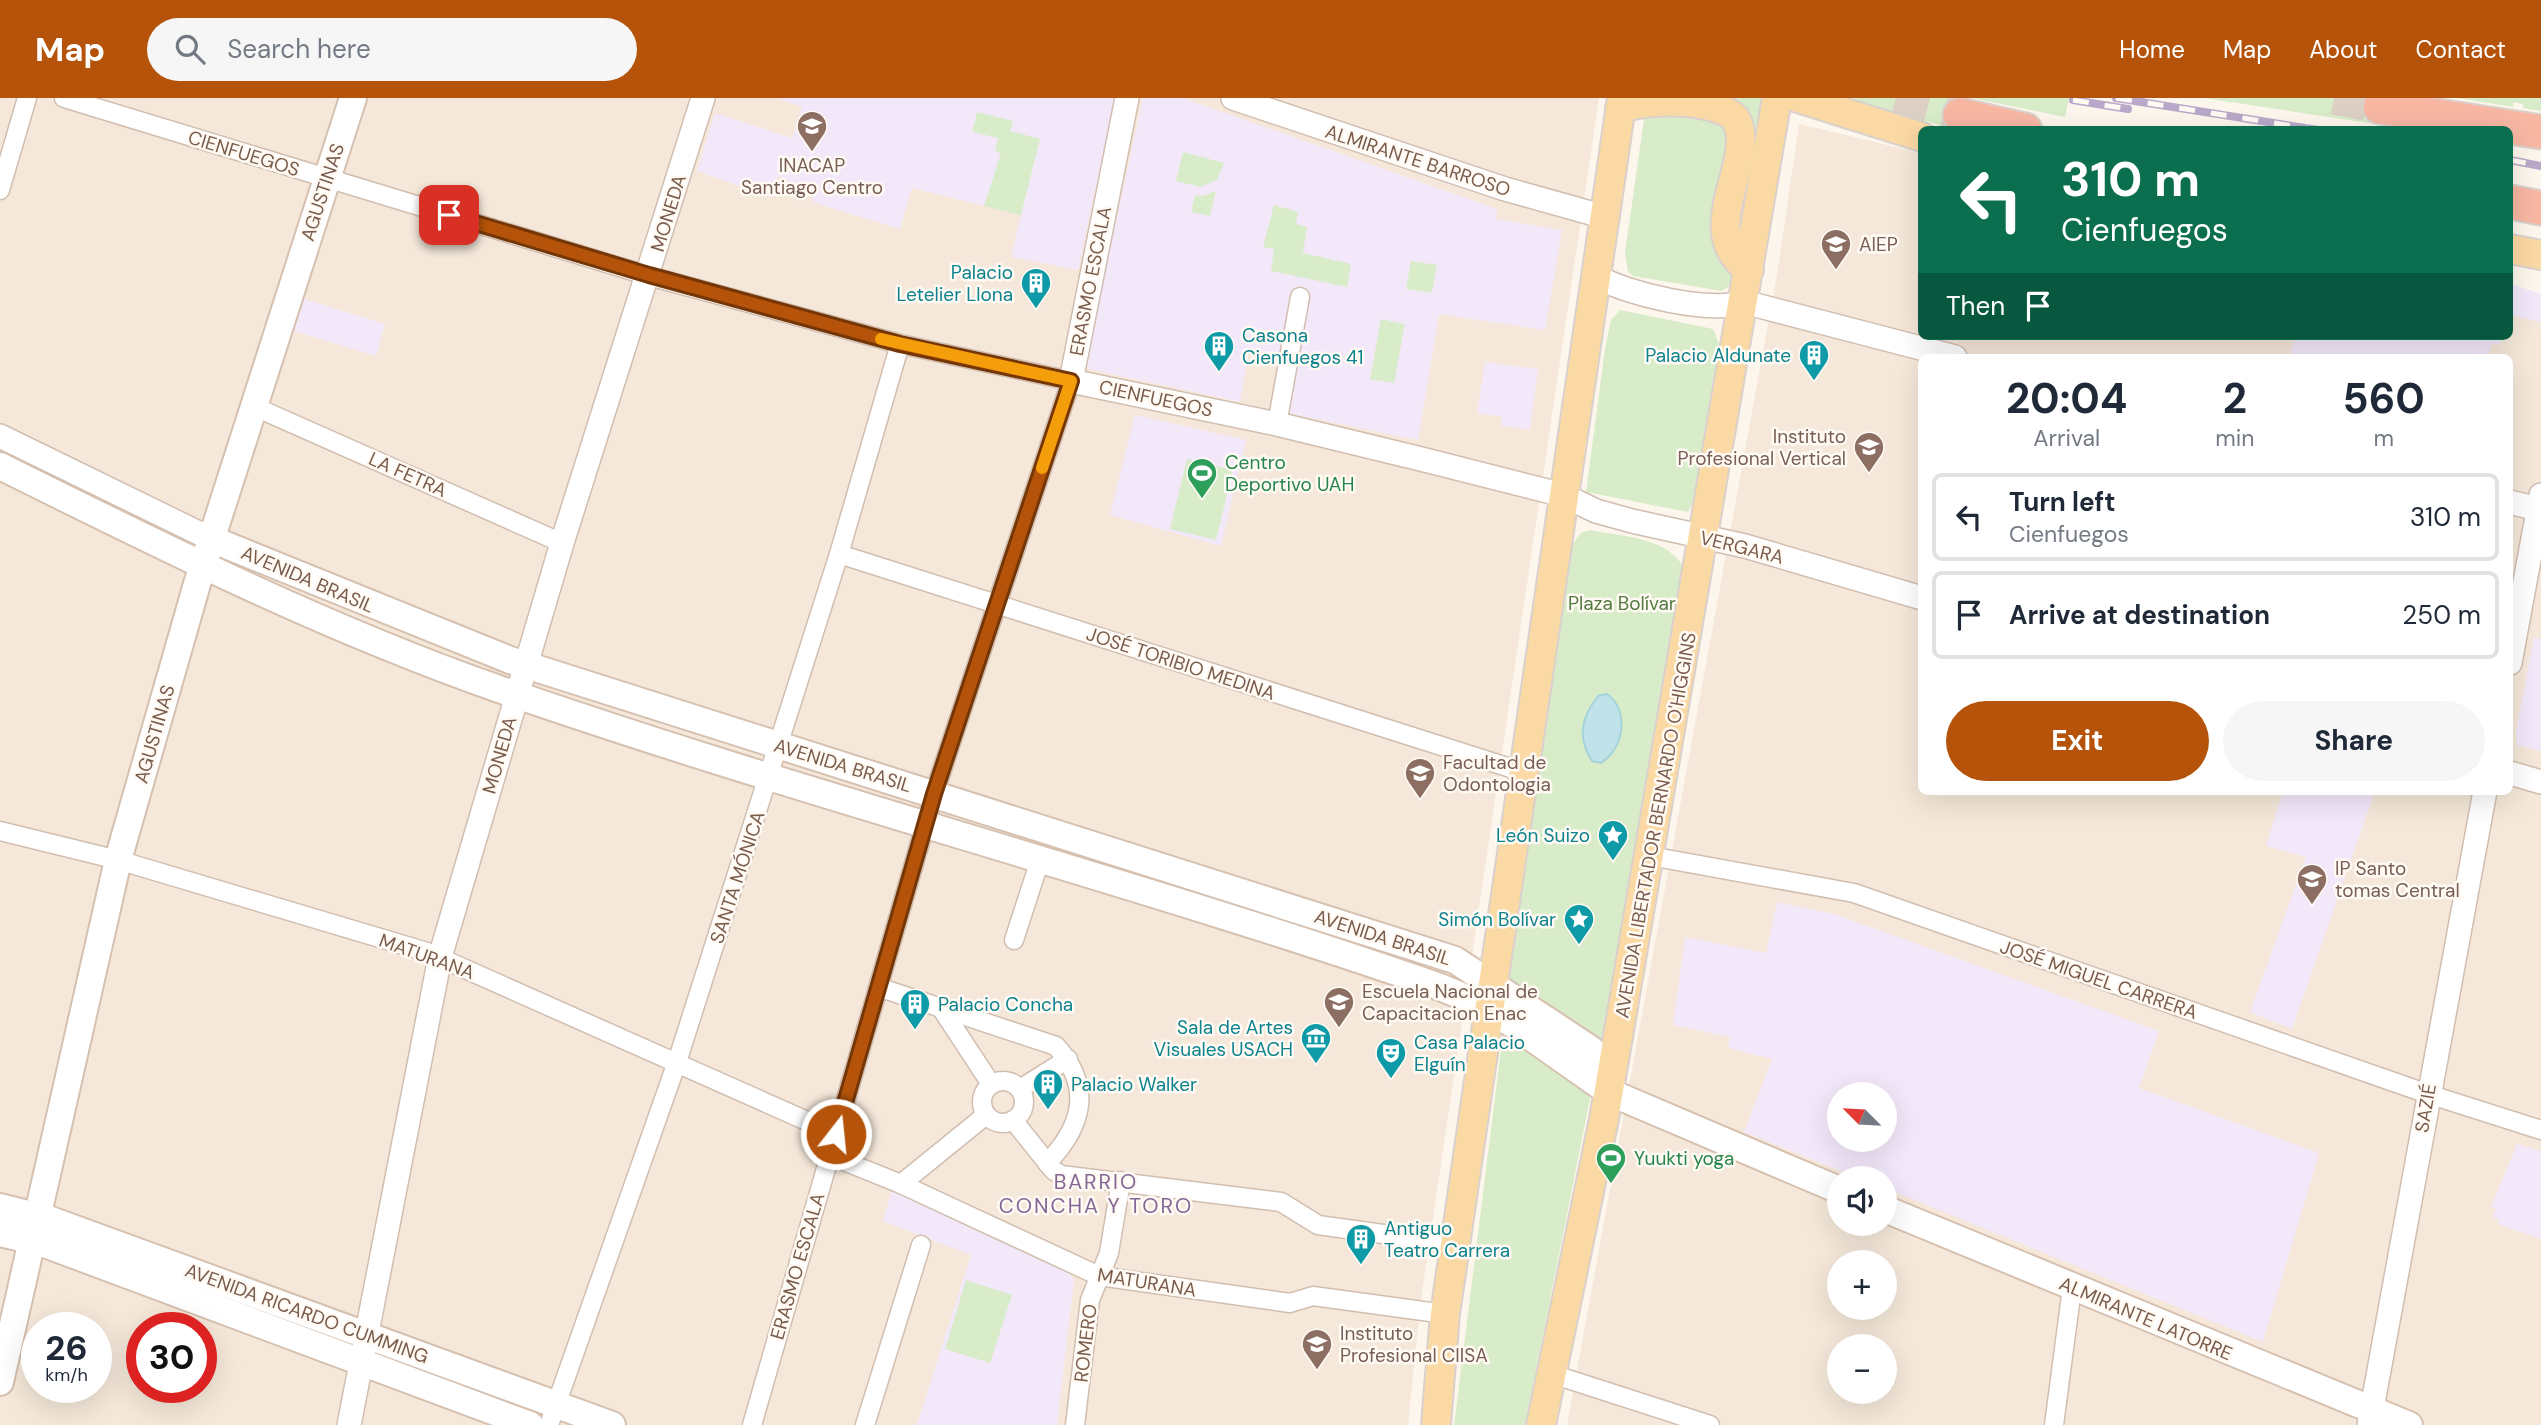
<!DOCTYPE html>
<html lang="en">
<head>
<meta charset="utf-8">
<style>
  body { margin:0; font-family:"DM Sans",sans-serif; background:#f6f6f7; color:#1f2937; height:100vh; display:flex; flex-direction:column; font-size:26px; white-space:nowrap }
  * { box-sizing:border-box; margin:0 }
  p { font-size:23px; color:#747a83 }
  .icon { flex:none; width:38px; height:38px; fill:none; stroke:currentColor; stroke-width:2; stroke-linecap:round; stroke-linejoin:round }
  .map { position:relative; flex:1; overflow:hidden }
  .side { position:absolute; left:1918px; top:256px; width:595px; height:441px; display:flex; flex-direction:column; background:#fff; border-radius:10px; box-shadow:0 7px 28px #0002 }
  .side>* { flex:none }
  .top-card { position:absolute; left:1918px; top:28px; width:595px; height:214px; border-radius:10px; box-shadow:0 7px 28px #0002; background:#0b6e4f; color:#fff; overflow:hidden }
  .needle { width:46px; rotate:294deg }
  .buttons { position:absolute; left:1827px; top:984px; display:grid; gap:14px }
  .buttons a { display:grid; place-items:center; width:70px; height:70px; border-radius:50%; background:#fff; box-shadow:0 7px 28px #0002; font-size:35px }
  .speed { position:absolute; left:21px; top:1214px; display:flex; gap:14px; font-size:35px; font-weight:700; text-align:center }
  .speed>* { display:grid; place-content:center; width:91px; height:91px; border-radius:50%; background:#fff; box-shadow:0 7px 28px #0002; line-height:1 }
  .speed small { font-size:18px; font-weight:400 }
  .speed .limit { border:10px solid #d22; background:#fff; color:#111 }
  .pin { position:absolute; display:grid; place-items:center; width:60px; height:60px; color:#fff; margin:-30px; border-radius:14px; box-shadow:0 4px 10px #0006 }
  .me { position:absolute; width:77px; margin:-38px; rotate:16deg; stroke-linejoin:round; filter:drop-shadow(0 0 5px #0008) }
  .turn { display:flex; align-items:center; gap:24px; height:147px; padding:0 28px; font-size:32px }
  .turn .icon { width:91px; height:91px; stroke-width:2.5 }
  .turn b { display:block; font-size:49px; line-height:60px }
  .then { display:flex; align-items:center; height:66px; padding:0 28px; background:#0003; gap:14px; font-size:26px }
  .eta { display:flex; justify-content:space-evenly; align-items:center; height:119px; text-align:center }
  .eta b { font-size:42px; font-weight:700; line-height:49px }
  .primary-button { display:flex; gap:14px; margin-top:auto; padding:14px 28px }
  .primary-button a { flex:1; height:80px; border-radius:42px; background:#b45309; color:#fff; font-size:28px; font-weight:700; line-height:80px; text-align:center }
  .primary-button a+a { background:#f6f6f7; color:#1f2937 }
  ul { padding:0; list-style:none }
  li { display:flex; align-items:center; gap:21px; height:88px; margin:0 14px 10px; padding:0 14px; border:4px solid #e0e1e3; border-radius:10px }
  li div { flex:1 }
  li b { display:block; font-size:26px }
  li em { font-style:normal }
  header { display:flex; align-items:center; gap:42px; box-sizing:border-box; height:98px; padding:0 35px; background:#b45309; color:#fff }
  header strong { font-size:33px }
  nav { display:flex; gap:38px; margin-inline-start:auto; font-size:24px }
  .search { width:490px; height:63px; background:#f6f6f7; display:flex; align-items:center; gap:18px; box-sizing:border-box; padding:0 24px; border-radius:38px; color:#747a83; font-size:26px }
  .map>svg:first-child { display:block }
  .residential { fill:#f5e8da; fill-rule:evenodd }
  .education { fill:#f3e8fa; fill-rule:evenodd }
  .green { fill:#d8ecc9 }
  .water { fill:#bfe3e8; stroke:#a5d3da; stroke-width:2 }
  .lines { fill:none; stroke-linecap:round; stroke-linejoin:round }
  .motorway-tunnel { stroke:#dcd0c4; stroke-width:33; stroke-dasharray:33 17; stroke-linecap:butt }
  .minor-casing { stroke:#d1beb0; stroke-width:21 }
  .tertiary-casing { stroke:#d1beb0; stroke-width:26 }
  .secondary-casing { stroke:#d6c0b0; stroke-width:30 }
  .primary-casing { stroke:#dad1cd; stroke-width:32 }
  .motorway-casing { stroke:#dad1cd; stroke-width:37 }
  .minor { stroke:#fff; stroke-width:18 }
  .tertiary { stroke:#fff; stroke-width:23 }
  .secondary { stroke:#fff; stroke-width:26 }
  .primary { stroke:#fbd9a5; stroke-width:28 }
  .motorway { stroke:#f7b7a3; stroke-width:33 }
  .rail-casing { stroke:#b9a8c9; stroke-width:8 }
  .rail { stroke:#fffaf3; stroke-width:5; stroke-dasharray:16; stroke-linecap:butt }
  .route-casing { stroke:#753606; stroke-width:18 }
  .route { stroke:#b45309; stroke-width:12 }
  .slow { stroke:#f59e0b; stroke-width:12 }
  .labels { text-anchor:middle; stroke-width:5; stroke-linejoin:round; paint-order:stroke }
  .street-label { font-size:19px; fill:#7a5c4d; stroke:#fffaf3 }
  .education-label { font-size:19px; fill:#785e54; stroke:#fffaf3; text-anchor:start }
  .culture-label { font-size:19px; fill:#0d838f; stroke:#fffaf3; text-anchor:end }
  .leisure-label { font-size:19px; fill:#27864d; stroke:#fffaf3; text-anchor:start }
  .park-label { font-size:19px; fill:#537a41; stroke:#fffaf3 }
  .neighbourhood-label { font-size:21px; letter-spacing:2px; fill:#846695; stroke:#fffaf3 }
</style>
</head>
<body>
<header>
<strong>Map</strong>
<div class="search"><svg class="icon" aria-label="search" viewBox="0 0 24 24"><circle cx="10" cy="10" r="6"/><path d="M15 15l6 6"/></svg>Search here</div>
<nav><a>Home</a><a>Map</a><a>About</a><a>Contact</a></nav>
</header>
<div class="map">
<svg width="2541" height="1327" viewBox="0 0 2541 1327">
  <rect width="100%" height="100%" fill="#fdf6ec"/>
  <g class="residential">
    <path d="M0,0H1599L1421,1201L1408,1327H0ZM37,1230H96V1290H37ZM142,1230H201V1290H142Z"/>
    <path d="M1799,26L1921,55L1922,238H2510V186L2541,196V1327H1567L1777,177ZM1922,259H2510V693H1922ZM1839,996H1885V1041H1839ZM1839,1080H1885V1125H1839ZM1839,1164H1885V1209H1839ZM1839,1248H1885V1293H1839Z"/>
  </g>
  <g class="education">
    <polygon points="778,0 1115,0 1078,172 1011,159 1021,117 912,90 900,131 812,104 813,95 778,78 772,100 697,73 715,15 792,40 802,9"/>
    <polygon points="1143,0 1183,0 1497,111 1496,121 1562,132 1545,232 1439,216 1418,342 1287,315 1295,261 1249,252 1240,304 1084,270"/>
    <polygon points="2510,186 2541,196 2541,224 2510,217"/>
    <polygon points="304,201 385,226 376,258 294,233"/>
    <polygon points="2295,238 2502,238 2500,246 2492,245 2488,259 2289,259"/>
    <polygon points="1485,264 1538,271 1530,332 1501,327 1502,319 1477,315"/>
    <polygon points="1135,317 1246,342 1221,448 1110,417"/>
    <polygon points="2534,539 2541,541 2541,653 2517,647 2516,633"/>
    <polygon points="2283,693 2375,693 2292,931 2250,914 2306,759 2266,748"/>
    <path d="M1777,804L1834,816L2159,933L2139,990L2319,1055L2263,1244L1885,1090V1080H1858L1744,1034L1772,961L1728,950L1730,939L1673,927L1685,839L1766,855ZM1839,996H1885V1041H1839Z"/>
    <polygon points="2517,1046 2541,1053 2541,1141 2498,1126 2500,1122 2493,1119 2496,1111 2491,1109"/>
    <polygon points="892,1093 1068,1175 1074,1182 1057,1327 917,1327 971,1157 883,1123"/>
  </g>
  <g class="green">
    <polygon points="1647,0 1763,0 1740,163 1735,184 1722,193 1633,178 1628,174 1625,155"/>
    <polygon points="1847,0 1964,0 1956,32"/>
    <polygon points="1972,0 2069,0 2065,19"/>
    <polygon points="2204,0 2378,0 2374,26"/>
    <polygon points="2457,0 2541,0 2541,13 2523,10 2523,6 2514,4 2513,9"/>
    <polygon points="977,14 1013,23 1010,33 1040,41 1021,117 984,108 1001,55 995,53 998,40 972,34"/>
    <polygon points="1183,54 1224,65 1217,82 1200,89 1176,83"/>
    <polygon points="1216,93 1210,118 1191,114 1195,97 1203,98"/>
    <polygon points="1274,107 1298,114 1296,126 1307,129 1303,155 1351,166 1347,189 1271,173 1274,151 1263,149"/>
    <polygon points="1411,163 1437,167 1432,195 1406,191"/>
    <polygon points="1620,212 1713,231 1720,248 1694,403 1688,414 1586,394 1605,251 1611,222"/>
    <polygon points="1381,221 1405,226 1394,285 1370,281"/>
    <polygon points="1187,361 1233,372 1216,442 1170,431"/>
    <path d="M1591,432C1628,440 1669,438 1687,475L1604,950L1509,886L1571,448L1581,435Z"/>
    <polygon points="1512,938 1589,990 1590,1001 1525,1327 1454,1327 1502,943"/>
    <polygon points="966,1182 1012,1197 990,1265 945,1251"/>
  </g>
  <path class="water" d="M1607,596C1630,612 1624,651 1601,665L1592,663C1577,639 1581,620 1598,598Z"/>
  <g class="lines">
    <g class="motorway-tunnel">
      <polyline points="1896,0 1960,17"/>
      <polyline points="2334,0 2380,9"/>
    </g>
    <g class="minor-casing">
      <g id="minor">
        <polyline points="64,0 649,178 900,246 1071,283 934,696 752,1327"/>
        <polyline points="0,92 27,0"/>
        <polyline points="253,308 562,445"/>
        <polyline points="1277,326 1300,199"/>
        <polyline points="839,456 1523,674"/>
        <polyline points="0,733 118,762 427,854 836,1036"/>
        <polyline points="1650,758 1854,795 2428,996 2541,1032"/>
        <polyline points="1014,842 1040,762"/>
        <path d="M878,889L1056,948C1093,989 1083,1028 1047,1065"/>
        <polyline points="941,910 991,986"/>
        <circle cx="1003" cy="1004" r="21"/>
        <polyline points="1020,991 1068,961"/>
        <polyline points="1013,1022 1053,1072 1061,1077 1281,1104 1318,1127 1455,1146"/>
        <polyline points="829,1057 901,1086 1099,1178 1290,1205 1313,1198 1445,1216"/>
        <polyline points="901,1086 986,1017"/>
        <polyline points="1552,1276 1710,1327"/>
        <polyline points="549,1327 677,964 839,456 900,246"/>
        <polyline points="865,1327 921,1147"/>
        <polyline points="1075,1327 1090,1202 1109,1155 1121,1083"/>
        <polyline points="2054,1327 2072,1190"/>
      </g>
    </g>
    <g class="tertiary-casing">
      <g id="tertiary">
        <polyline points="1127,0 1071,283 1277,326 1425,362 1563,397 1596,413 1632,423 1745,448 1922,500"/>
        <polyline points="1233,0 1505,91 1605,119"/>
        <path d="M1596,178C1626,196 1711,216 1744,204L1955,259"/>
        <polyline points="0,338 211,441"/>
        <polyline points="2510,404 2541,412"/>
        <polyline points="2510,565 2541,397"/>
        <polyline points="2510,675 2541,684"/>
        <polyline points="349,1327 440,859 562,445 703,0"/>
        <polyline points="2369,1327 2485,693"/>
      </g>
    </g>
    <g class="secondary-casing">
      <g id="secondary">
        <path d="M0,368C163,449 327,531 499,591C810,699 1129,781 1440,889L1488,909L1609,994L1839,1092"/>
        <polyline points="211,441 510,562 1455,862 1589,950 1599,959 1609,994"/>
        <polyline points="0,1109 48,1121 612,1327"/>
        <polyline points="1885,1111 2409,1327"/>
        <polyline points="0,1135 42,1145 530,1327"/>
        <polyline points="0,1284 118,762 197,486 353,0"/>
      </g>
    </g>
    <g class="primary-casing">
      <g id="primary">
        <polyline points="1798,0 1922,39"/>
        <path d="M1620,11C1645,0 1715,0 1735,20C1760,62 1692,131 1749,172"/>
        <polyline points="2510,151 2541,157"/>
        <polyline points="1436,1327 1445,1216 1622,0"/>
        <polyline points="1541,1327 1604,1021 1777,0"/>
      </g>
    </g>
    <g class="motorway-casing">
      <g id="motorway">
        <polyline points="2380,9 2541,34"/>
        <polyline points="1960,17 2025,32"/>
        <polyline points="2510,104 2541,110"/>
      </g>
    </g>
    <use href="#minor" class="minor"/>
    <use href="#tertiary" class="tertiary"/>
    <use href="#secondary" class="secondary"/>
    <use href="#primary" class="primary"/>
    <use href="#motorway" class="motorway"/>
    <g class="rail-casing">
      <g id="rail">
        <polyline points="2116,0 2318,32"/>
        <polyline points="2073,2 2128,11"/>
        <polyline points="2510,62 2541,68"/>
      </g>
    </g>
    <use href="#rail" class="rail"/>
  </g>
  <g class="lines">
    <g class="route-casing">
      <polyline id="route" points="449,117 649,177 900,246 1071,283 934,696 836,1036"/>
    </g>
    <use href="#route" class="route"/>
    <polyline class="slow" points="881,241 1071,283 1042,370"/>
  </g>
  <defs>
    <g id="university-pin" transform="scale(1.575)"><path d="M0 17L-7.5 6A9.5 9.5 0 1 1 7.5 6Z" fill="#8d6e63" stroke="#fffaf3"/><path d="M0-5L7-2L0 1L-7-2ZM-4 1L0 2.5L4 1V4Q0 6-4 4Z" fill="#fff"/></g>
    <g id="building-pin" transform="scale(1.575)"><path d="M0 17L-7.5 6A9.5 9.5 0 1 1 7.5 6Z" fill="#0f9aa8" stroke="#fffaf3"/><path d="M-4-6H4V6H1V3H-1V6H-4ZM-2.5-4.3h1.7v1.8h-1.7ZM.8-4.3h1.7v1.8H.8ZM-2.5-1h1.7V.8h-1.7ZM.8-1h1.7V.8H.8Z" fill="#fff"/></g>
    <g id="stadium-pin" transform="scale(1.575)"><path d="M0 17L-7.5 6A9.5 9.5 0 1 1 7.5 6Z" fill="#2e9e5b" stroke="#fffaf3"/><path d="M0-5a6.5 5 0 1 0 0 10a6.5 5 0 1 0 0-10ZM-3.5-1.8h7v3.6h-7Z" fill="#fff"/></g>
    <g id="sight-pin" transform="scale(1.575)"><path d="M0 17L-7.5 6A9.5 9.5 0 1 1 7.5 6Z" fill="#0f9aa8" stroke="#fffaf3"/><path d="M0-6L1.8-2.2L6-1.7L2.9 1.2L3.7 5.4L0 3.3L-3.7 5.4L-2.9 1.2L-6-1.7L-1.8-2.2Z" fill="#fff"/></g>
    <g id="museum-pin" transform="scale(1.575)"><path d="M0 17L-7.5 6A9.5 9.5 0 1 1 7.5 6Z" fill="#0f9aa8" stroke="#fffaf3"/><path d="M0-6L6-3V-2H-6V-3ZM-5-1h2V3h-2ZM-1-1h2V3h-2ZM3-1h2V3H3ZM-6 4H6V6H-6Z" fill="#fff"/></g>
    <g id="theatre-pin" transform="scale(1.575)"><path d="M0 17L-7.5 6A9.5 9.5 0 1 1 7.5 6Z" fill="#0f9aa8" stroke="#fffaf3"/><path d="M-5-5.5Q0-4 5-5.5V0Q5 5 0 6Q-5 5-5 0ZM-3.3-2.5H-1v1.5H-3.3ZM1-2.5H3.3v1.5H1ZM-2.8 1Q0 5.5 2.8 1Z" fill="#fff"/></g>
  </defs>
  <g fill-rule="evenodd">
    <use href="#university-pin" x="812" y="28"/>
    <use href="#university-pin" x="1836" y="146"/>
    <use href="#building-pin" x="1036" y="185"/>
    <use href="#building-pin" x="1219" y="248"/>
    <use href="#building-pin" x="1814" y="257"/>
    <use href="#university-pin" x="1869" y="349"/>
    <use href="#stadium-pin" x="1202" y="375"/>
    <use href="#university-pin" x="1420" y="675"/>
    <use href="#sight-pin" x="1613" y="737"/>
    <use href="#university-pin" x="2312" y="781"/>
    <use href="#sight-pin" x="1579" y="821"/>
    <use href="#university-pin" x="1339" y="904"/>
    <use href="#building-pin" x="915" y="906"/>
    <use href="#museum-pin" x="1316" y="940"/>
    <use href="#theatre-pin" x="1391" y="955"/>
    <use href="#building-pin" x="1048" y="986"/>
    <use href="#stadium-pin" x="1611" y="1060"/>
    <use href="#building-pin" x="1361" y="1141"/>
    <use href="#university-pin" x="1317" y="1246"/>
  </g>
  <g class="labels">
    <g class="street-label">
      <text transform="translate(244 55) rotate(17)" y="7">CIENFUEGOS</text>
      <text transform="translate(1418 62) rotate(18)" y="7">ALMIRANTE BARROSO</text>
      <text transform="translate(322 94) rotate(-72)" y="7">AGUSTINAS</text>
      <text transform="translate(668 115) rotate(-73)" y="7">MONEDA</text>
      <text transform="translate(1090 183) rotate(-79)" y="7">ERASMO ESCALA</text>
      <text transform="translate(1156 300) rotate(12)" y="7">CIENFUEGOS</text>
      <text transform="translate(408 376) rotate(24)" y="7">LA FETRA</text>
      <text transform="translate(1742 449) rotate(14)" y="7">VERGARA</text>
      <text transform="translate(308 481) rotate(23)" y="7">AVENIDA BRASIL</text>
      <text transform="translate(1181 565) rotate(18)" y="7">JOSÉ TORIBIO MEDINA</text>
      <text transform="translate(154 636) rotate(-74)" y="7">AGUSTINAS</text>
      <text transform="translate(499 657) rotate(-74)" y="7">MONEDA</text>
      <text transform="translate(843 667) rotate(17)" y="7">AVENIDA BRASIL</text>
      <text transform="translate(1655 727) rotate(-80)" y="7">AVENIDA LIBERTADOR BERNARDO O'HIGGINS</text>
      <text transform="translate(737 779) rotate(-72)" y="7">SANTA MÓNICA</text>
      <text transform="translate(1383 839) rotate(18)" y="7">AVENIDA BRASIL</text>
      <text transform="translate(427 858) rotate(20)" y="7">MATURANA</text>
      <text transform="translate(2099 881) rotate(19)" y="7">JOSÉ MIGUEL CARRERA</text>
      <text transform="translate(2425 1010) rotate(-80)" y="7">SAZIÉ</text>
      <text transform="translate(797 1168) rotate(-74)" y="7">ERASMO ESCALA</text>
      <text transform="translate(1147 1184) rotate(9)" y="7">MATURANA</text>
      <text transform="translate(307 1215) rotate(20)" y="7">AVENIDA RICARDO CUMMING</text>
      <text transform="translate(2146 1220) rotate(23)" y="7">ALMIRANTE LATORRE</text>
      <text transform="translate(1085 1245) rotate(-83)" y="7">ROMERO</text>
    </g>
    <g class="education-label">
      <text x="812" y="74" text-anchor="middle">INACAP<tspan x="812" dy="22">Santiago Centro</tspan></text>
      <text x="1859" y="153">AIEP</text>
      <text x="1846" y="345" text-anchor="end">Instituto<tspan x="1846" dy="22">Profesional Vertical</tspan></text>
      <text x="1443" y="671">Facultad de<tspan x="1443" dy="22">Odontologia</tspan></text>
      <text x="2335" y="777">IP Santo<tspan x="2335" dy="22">tomas Central</tspan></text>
      <text x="1362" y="900">Escuela Nacional de<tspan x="1362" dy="22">Capacitacion Enac</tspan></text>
      <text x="1340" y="1242">Instituto<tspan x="1340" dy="22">Profesional CIISA</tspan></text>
    </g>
    <g class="culture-label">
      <text x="1013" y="181">Palacio<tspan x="1013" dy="22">Letelier Llona</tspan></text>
      <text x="1242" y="244" text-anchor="start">Casona<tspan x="1242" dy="22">Cienfuegos 41</tspan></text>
      <text x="1791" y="264">Palacio Aldunate</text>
      <text x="1590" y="744">León Suizo</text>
      <text x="1556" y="828">Simón Bolívar</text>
      <text x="938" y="913" text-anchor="start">Palacio Concha</text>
      <text x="1293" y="936">Sala de Artes<tspan x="1293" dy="22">Visuales USACH</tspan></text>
      <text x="1414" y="951" text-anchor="start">Casa Palacio<tspan x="1414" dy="22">Elguín</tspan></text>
      <text x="1071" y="993" text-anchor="start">Palacio Walker</text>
      <text x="1384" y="1137" text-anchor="start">Antiguo<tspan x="1384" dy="22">Teatro Carrera</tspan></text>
    </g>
    <g class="leisure-label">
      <text x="1225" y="371">Centro<tspan x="1225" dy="22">Deportivo UAH</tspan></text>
      <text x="1634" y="1067">Yuukti yoga</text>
    </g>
    <g class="park-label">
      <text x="1622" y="512">Plaza Bolívar</text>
    </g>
    <g class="neighbourhood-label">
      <text x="1096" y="1091">BARRIO<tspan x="1096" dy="24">CONCHA Y TORO</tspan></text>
    </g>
  </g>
</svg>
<div class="buttons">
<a><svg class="needle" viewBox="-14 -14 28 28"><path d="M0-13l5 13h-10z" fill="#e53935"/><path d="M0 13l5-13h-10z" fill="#747a83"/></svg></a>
<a><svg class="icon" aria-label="sound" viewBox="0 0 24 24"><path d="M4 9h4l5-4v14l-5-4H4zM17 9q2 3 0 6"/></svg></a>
<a>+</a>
<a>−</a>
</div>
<div class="speed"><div>26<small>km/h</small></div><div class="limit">30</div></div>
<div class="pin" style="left:449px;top:117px;background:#d93025"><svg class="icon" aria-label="arrive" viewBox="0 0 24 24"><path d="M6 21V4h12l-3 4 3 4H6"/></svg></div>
<svg class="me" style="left:836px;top:1036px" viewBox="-20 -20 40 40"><circle r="17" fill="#b45309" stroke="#fff" stroke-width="3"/><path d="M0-11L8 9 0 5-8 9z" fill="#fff"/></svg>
<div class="top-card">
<div class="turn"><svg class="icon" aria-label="left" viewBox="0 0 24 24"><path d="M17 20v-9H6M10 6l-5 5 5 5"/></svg><div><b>310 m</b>Cienfuegos</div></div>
<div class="then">Then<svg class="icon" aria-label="arrive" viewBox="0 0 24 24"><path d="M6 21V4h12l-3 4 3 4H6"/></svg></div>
</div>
<section class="side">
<div class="eta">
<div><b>20:04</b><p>Arrival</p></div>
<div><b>2</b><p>min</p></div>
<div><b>560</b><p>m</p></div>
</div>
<ul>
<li><svg class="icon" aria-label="left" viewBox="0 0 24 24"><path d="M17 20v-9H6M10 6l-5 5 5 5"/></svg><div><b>Turn left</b><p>Cienfuegos</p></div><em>310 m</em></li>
<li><svg class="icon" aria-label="arrive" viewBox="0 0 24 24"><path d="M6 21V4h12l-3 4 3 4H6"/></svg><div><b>Arrive at destination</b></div><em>250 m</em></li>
</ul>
<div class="primary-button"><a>Exit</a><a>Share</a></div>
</section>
</div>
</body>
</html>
